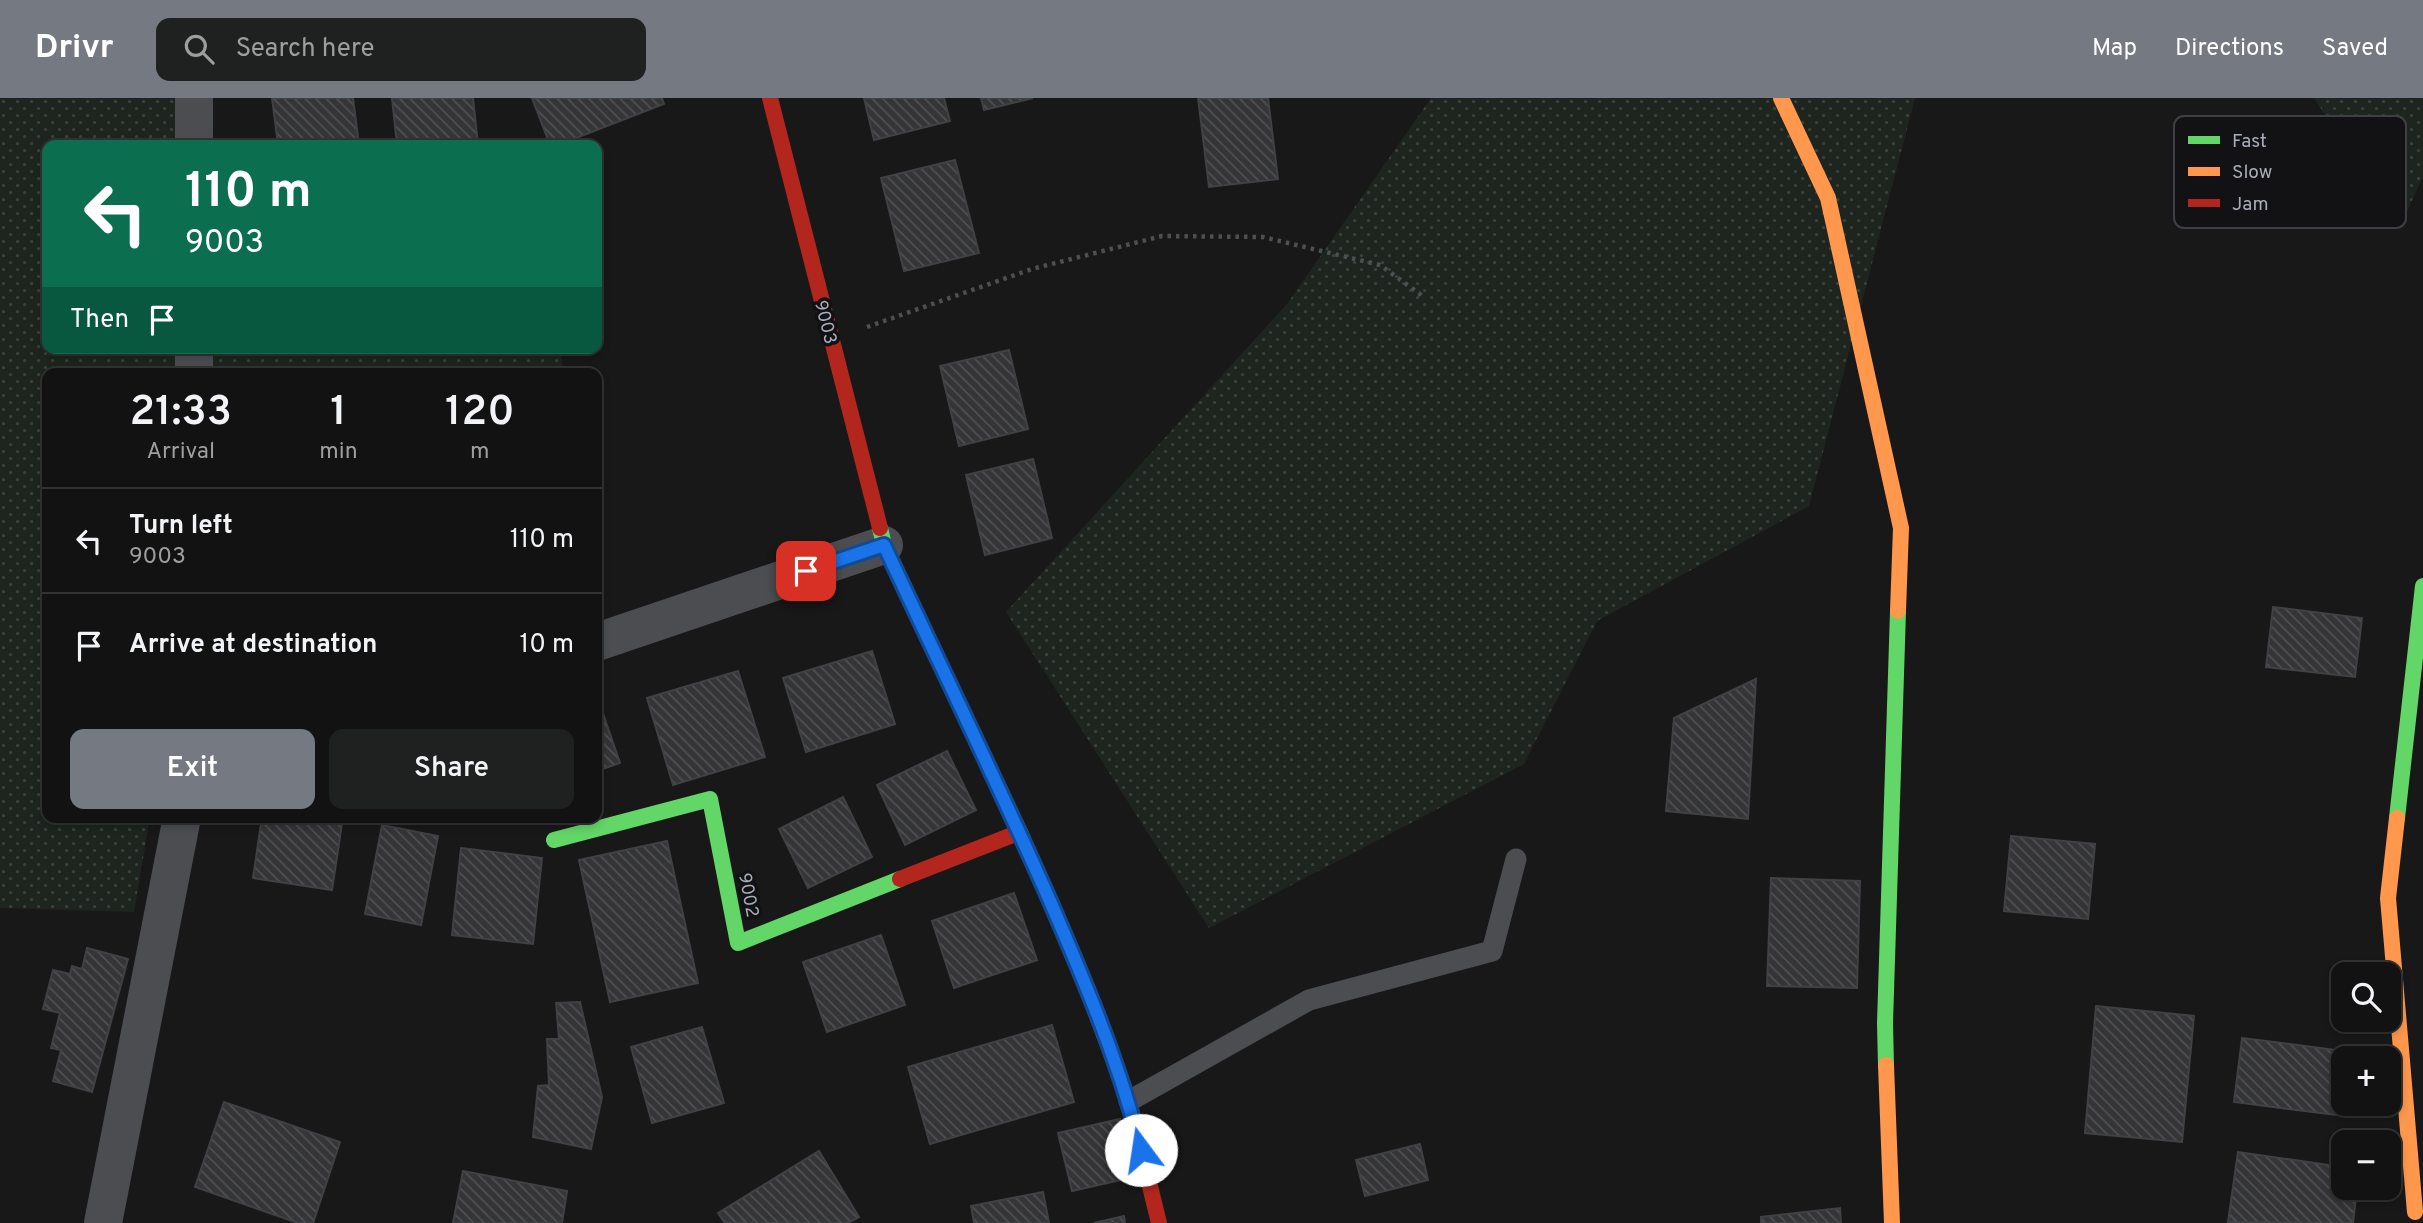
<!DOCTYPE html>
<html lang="en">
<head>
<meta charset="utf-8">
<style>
  body { margin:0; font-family:Overpass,sans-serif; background:#1f2020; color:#f1f3f6; height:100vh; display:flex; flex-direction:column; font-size:26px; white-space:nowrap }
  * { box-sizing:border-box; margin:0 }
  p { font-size:23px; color:#9c9e9f }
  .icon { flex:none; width:38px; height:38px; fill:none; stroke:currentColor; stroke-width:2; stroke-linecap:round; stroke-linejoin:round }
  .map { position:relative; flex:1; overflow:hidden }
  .sheet { position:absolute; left:42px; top:270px; width:560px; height:455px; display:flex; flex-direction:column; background:#121212; border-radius:14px; box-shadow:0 4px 10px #0003,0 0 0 2px #313232 }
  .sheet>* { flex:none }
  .guide { position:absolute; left:42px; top:42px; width:560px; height:214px; border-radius:14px; box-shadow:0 4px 10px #0003,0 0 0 2px #313232; background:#0b6e4f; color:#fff; overflow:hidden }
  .controls { position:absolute; left:2331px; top:864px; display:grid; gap:14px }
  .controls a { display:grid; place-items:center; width:70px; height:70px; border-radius:14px; background:#121212; box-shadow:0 4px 10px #0003,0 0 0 2px #313232; font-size:35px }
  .pin { position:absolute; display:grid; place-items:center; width:60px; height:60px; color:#fff; margin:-30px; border-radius:14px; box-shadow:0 4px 10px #0006 }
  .me { position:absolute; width:77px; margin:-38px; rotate:346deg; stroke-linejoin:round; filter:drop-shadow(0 0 5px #0008) }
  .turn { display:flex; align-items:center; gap:24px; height:147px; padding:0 28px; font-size:32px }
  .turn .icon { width:91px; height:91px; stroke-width:2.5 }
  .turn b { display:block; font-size:49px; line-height:60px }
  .then { display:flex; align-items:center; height:66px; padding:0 28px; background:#0003; gap:14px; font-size:26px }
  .eta { display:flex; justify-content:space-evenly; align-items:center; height:119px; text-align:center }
  .eta b { font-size:42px; font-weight:600; line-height:49px }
  .action { display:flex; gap:14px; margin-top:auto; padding:14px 28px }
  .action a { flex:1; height:80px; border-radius:14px; background:#757981; color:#fff; font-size:28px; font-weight:600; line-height:80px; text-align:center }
  .action a+a { background:#1f2020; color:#f1f3f6 }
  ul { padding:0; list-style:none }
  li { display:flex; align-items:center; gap:21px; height:105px; padding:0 28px; border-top:2px solid #313232 }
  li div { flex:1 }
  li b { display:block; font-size:26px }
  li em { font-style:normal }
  header { display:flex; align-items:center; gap:42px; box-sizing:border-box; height:98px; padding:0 35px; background:#757981; color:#fff }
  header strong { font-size:33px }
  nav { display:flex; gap:38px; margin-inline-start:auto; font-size:24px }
  .search { width:490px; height:63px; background:#1f2020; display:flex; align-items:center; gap:18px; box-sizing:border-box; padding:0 24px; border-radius:14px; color:#9c9e9f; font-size:26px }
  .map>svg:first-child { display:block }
  .grass { fill:url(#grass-dots) }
  .building { fill:url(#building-back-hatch); stroke:#404144; stroke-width:2 }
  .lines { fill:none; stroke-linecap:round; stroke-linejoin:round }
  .path { stroke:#4d4f52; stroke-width:4.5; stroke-dasharray:3.5 5; stroke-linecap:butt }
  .lane { stroke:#4b4d51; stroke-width:21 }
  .street { stroke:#4b4d51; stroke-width:38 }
  .fast { stroke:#63d668; stroke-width:16 }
  .slow { stroke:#ff974d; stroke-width:16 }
  .jam { stroke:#b3261e; stroke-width:16 }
  .route-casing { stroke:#114b97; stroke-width:18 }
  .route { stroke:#1a73e8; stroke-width:12 }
  .labels { text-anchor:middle; stroke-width:7; stroke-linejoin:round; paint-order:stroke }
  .street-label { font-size:18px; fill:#a7adba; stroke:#121214 }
  .key { fill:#121214; stroke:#3f4046; stroke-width:2 }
  .key-label { font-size:19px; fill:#a7adba }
</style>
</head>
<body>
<header>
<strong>Drivr</strong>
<div class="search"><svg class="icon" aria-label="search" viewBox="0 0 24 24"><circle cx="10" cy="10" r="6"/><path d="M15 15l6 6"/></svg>Search here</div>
<nav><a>Map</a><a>Directions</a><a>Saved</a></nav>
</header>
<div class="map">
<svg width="2423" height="1125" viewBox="0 0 2423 1125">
  <defs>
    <pattern id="grass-dots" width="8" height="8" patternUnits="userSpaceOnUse" patternTransform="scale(1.75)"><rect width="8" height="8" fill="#1d251e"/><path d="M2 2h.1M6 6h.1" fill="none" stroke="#3b423d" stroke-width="1.8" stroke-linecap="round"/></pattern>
    <pattern id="building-back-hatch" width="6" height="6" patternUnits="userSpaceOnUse" patternTransform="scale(1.75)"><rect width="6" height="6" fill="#353537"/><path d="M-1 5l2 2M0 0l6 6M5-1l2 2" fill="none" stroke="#4f5052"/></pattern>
  </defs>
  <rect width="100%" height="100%" fill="#181818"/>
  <g class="grass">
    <polygon points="0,0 176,0 178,47 47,47 47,250 561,250 563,275 47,275 47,719 150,719 134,814 0,810"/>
    <polygon points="1431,0 1915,0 1809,408 1597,523 1524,666 1209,830 1006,514 1287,206"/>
    <polygon points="2314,0 2423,0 2423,79 2399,130"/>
  </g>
  <g class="building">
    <polygon points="272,0 353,0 359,47 278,47"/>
    <polygon points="392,0 473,0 478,47 397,47"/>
    <polygon points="532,0 662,0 664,6 558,47 550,47"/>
    <polygon points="864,0 944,0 950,23 874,42"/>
    <polygon points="981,0 1033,0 984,12"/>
    <polygon points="1198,0 1268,0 1278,81 1209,89"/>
    <polygon points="955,62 979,155 904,173 881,80"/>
    <polygon points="1009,252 1028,331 959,348 940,268"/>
    <polygon points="1033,361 1052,440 985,457 966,377"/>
    <polygon points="2273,509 2362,520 2355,579 2266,569"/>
    <polygon points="872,553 895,626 806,654 783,580"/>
    <polygon points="738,573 765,659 673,687 647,600"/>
    <polygon points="1756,581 1748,721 1666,713 1674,620"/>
    <polygon points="597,598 620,665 597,673"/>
    <polygon points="947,653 976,712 905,747 877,687"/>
    <polygon points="843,699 872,759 808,790 779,731"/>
    <polygon points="262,719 343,719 332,792 253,780"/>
    <polygon points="382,727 438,738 421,827 365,816"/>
    <polygon points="2011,738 2095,746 2088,821 2004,813"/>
    <polygon points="667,743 698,885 610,904 579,762"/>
    <polygon points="461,750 542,760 533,846 452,837"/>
    <polygon points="1771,780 1860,783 1857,890 1767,888"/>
    <polygon points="1014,795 1037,862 954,890 932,823"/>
    <polygon points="881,837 905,907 827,934 803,864"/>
    <polygon points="87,850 128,861 92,994 53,983 61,952 51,950 60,915 43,911 53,872 70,876 72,868 82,871"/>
    <polygon points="580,904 602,999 591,1051 533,1039 538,988 549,987 547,941 559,941 556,905"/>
    <polygon points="2096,908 2194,918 2182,1044 2085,1035"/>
    <polygon points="1052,927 1074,1004 930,1046 908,969"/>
    <polygon points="702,929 724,1005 652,1025 631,949"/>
    <polygon points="2242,940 2344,953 2336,1017 2234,1004"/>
    <polygon points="224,1004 340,1044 313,1125 298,1125 195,1089"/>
    <polygon points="1120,1021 1134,1079 1072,1093 1058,1035"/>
    <polygon points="1420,1046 1428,1082 1365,1098 1356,1062"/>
    <polygon points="819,1053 859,1119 848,1125 725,1125 718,1115"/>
    <polygon points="2238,1054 2343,1069 2343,1090 2357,1090 2353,1125 2228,1124"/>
    <polygon points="463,1073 567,1093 562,1125 453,1125"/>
    <polygon points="1043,1094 1049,1125 974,1125 971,1108"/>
    <polygon points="1840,1110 1841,1125 1761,1125 1761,1119"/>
    <polygon points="1124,1118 1125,1125 1094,1125"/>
  </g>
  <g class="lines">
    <polyline class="path" points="867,229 1032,171 1162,138 1263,139 1380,167 1424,199"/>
    <polyline class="lane" points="1129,1003 1309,902 1492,853 1516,761"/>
    <g class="street">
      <polyline points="194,47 194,0"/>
      <polyline points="194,275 194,250"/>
      <polyline points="597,544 884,447"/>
      <polyline points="103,1125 182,719"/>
    </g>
    <g class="fast">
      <polyline points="880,430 884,447 1023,741"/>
      <polyline points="2397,720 2423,488"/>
      <polyline points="554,742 710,701 738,845 900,781"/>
      <polyline points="1886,967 1885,925 1898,513"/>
    </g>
    <g class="slow">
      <polyline points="1781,0 1828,100 1901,430 1898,513"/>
      <polyline points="2397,720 2388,800 2415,1114"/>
      <polyline points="1886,967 1892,1125"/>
    </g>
    <g class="jam">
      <polyline points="770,0 880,430"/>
      <polyline points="1023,741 1075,860 1129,1003 1159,1125"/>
      <polyline points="900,781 1020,734"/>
    </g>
  </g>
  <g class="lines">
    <g class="route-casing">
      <path id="route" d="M806,473L884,447C939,565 997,683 1050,803C1085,884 1120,966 1141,1052"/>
    </g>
    <use href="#route" class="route"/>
  </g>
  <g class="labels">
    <g class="street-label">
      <text transform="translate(826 224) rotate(76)" y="6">9003</text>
      <text transform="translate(749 797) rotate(79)" y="6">9002</text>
    </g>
  </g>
  <rect x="2174" y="18" width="232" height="112" rx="10" class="key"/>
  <rect x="2188" y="38" width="32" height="8" fill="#63d668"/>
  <rect x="2188" y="69" width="32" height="9" fill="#ff974d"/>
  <rect x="2188" y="101" width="32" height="8" fill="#b3261e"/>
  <g class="key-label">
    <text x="2232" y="49">Fast</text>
    <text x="2232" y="80">Slow</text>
    <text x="2232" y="112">Jam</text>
  </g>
</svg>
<div class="controls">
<a><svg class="icon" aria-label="search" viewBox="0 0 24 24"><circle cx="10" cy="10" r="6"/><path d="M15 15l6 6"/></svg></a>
<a>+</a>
<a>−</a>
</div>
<div class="pin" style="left:806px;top:473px;background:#d93025"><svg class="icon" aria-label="arrive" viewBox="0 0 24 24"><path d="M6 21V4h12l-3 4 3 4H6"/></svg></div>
<svg class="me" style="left:1141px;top:1052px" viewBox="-20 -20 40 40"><circle r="19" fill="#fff"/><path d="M0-13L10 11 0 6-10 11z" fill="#1a73e8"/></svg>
<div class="guide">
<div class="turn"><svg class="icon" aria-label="left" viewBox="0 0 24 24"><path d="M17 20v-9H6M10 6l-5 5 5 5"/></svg><div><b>110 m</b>9003</div></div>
<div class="then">Then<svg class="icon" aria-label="arrive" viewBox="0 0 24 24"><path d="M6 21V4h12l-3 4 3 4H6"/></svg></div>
</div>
<section class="sheet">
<div class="eta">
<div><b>21:33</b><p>Arrival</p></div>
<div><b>1</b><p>min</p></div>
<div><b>120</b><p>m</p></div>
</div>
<ul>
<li><svg class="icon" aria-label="left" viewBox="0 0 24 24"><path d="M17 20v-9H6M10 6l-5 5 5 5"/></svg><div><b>Turn left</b><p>9003</p></div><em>110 m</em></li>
<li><svg class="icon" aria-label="arrive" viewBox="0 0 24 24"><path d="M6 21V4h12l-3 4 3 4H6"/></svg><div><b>Arrive at destination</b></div><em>10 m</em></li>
</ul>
<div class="action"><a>Exit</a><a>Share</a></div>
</section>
</div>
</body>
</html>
